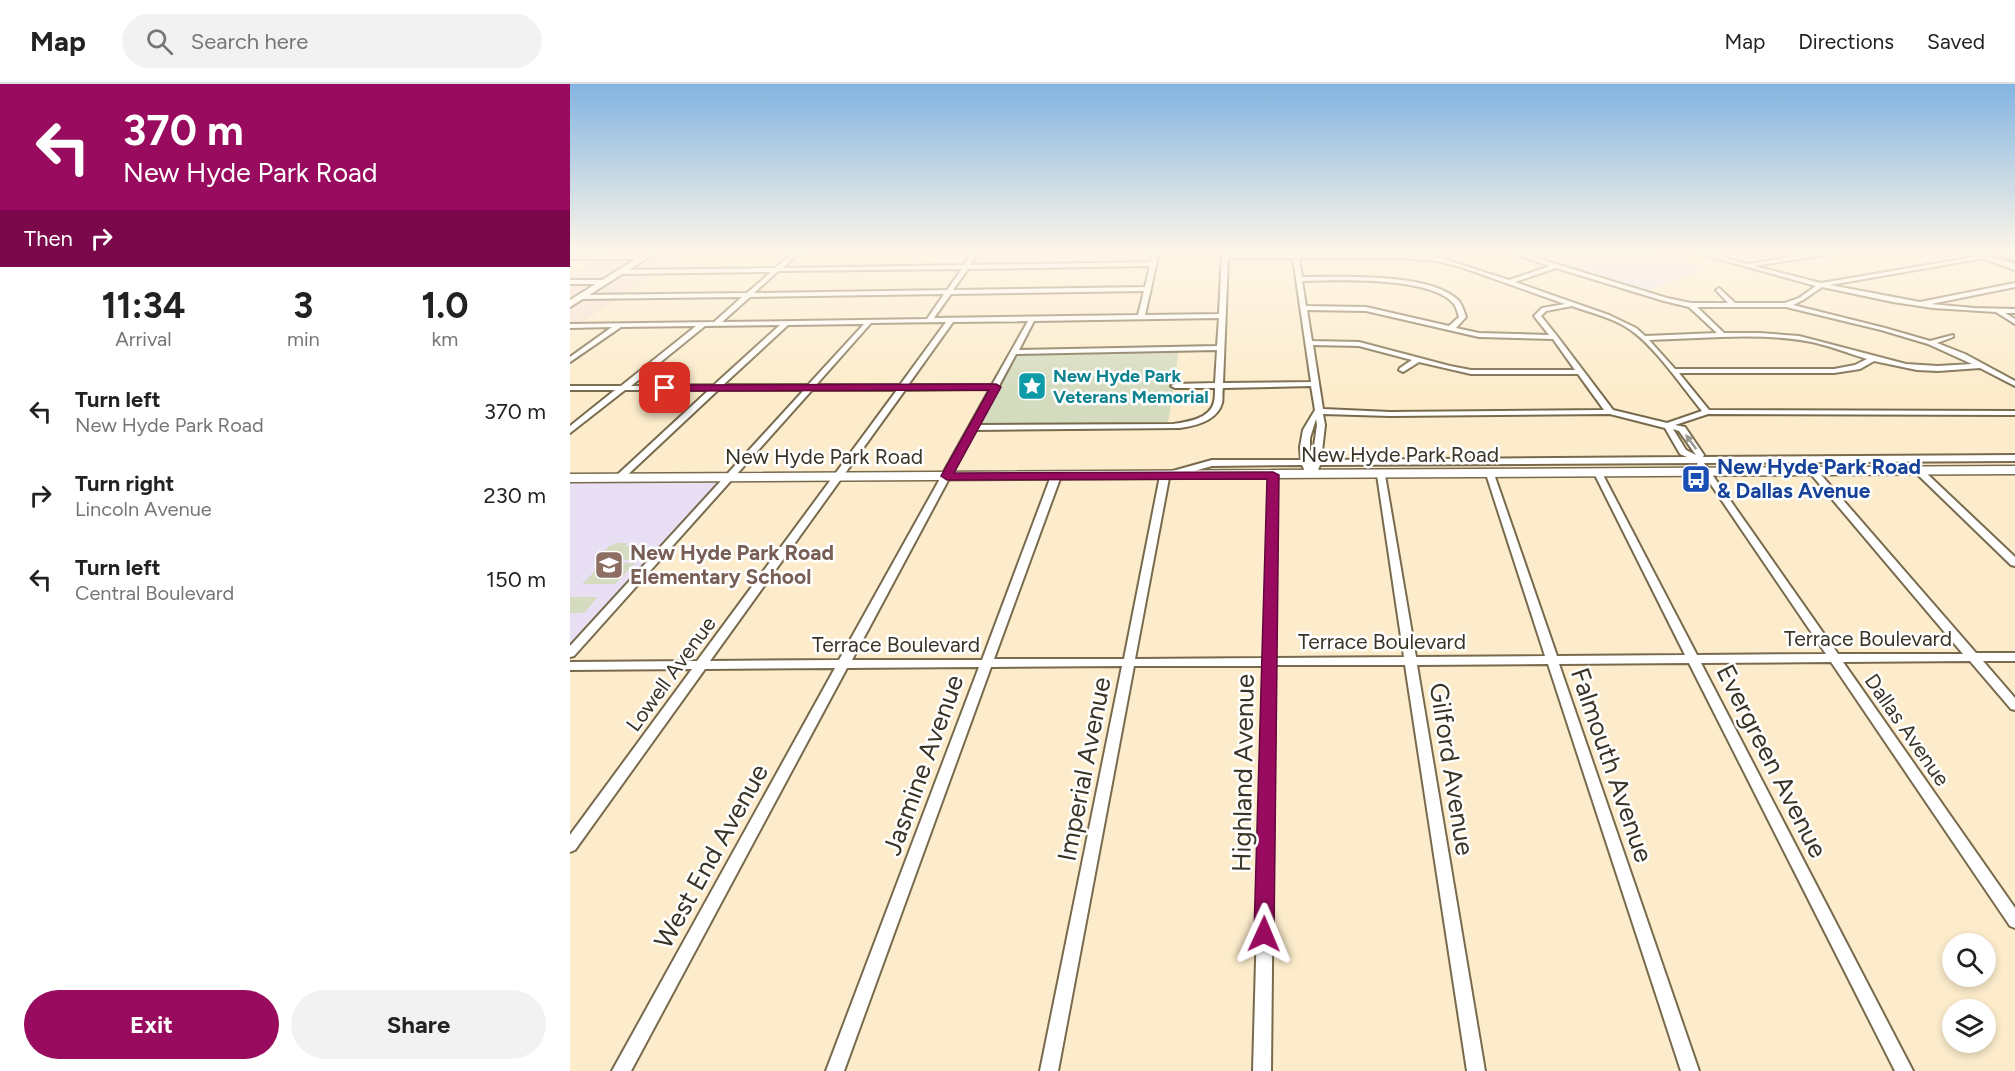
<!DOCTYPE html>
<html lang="en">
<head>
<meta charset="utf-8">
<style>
  body { margin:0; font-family:Figtree,sans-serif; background:#f2f2f2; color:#222; height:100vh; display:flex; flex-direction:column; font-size:22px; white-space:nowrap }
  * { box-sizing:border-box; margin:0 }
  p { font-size:20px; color:#767676 }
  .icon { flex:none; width:33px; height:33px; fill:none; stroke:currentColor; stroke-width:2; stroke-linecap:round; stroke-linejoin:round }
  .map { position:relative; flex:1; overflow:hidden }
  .side { display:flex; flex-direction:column; background:#fff; width:570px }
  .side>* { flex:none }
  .hud { background:#990b5e; color:#fff; overflow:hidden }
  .fabs { position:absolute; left:1372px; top:849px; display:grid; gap:12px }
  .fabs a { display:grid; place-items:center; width:54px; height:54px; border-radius:50%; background:#fff; box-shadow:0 3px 9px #0003; font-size:30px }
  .pin { position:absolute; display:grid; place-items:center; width:51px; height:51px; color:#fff; margin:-26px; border-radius:12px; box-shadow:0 3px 9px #0006 }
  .me { position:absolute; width:66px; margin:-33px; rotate:1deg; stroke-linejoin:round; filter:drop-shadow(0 0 4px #0008) }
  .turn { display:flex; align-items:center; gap:21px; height:126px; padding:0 24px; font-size:27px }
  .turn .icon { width:78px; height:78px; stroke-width:2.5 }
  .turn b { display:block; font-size:42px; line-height:51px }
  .then { display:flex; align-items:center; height:57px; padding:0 24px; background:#0003; gap:12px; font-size:22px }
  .eta { display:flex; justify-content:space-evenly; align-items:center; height:102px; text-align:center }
  .eta b { font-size:36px; font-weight:700; line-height:42px }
  .action { display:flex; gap:12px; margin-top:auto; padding:12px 24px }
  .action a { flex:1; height:69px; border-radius:36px; background:#990b5e; color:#fff; font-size:24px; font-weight:700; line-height:69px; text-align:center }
  .action a+a { background:#f2f2f2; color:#222 }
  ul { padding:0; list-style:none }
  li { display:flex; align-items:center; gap:18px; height:84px; padding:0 24px }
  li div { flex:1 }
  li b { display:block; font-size:22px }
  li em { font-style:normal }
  header { display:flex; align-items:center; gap:36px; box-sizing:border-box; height:84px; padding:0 30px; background:#fff; border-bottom:2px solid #e0e0e0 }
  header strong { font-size:28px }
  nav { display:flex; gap:33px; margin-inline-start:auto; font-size:21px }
  .search { width:420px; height:54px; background:#f2f2f2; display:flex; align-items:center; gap:15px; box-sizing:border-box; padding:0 21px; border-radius:33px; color:#767676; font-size:22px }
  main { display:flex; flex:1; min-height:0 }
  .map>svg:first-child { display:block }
  .commercial { fill:#f6ded4 }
  .education { fill:#e9dff4 }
  .green { fill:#d4dbbe }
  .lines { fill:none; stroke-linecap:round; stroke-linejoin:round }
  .street-casing { stroke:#786a4c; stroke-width:4 }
  .secondary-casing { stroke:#786a4c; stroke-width:3 }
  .primary-casing { stroke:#786a4c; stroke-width:4 }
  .street { fill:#fff; fill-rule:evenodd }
  .secondary { fill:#fff; fill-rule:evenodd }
  .primary { fill:#fff; fill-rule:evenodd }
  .oneway { fill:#9c9a93 }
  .route { fill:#990b5e; stroke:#63073d; stroke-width:1.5 }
  .labels { text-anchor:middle; stroke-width:5; stroke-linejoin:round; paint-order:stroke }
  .far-culture-label { font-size:18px; font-weight:bold; fill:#0d838f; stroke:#fff; text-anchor:start }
  .street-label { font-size:21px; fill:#3a3427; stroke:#fff }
  .transit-label { font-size:21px; font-weight:bold; fill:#164399; stroke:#fff; text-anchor:start }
  .education-label { font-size:21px; font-weight:bold; fill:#785e54; stroke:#fff; text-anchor:start }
  .near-street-label { font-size:26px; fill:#3a3427; stroke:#fff }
</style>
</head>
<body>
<header>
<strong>Map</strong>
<div class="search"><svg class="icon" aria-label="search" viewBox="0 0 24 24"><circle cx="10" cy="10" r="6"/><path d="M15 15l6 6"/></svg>Search here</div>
<nav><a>Map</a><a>Directions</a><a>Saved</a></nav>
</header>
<main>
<section class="side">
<div class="hud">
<div class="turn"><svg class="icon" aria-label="left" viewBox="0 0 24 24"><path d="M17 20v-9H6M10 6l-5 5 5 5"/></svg><div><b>370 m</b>New Hyde Park Road</div></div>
<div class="then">Then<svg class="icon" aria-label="right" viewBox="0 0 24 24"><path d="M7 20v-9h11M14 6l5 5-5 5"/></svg></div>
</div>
<div class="eta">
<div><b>11:34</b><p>Arrival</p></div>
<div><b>3</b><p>min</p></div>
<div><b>1.0</b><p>km</p></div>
</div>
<ul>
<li><svg class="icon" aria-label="left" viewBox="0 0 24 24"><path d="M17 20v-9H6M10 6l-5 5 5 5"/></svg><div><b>Turn left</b><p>New Hyde Park Road</p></div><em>370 m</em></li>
<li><svg class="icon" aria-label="right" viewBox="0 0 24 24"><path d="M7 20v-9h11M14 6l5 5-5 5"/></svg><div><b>Turn right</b><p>Lincoln Avenue</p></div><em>230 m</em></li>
<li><svg class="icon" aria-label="left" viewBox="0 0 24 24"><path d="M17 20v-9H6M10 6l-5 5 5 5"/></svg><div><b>Turn left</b><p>Central Boulevard</p></div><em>150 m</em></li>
</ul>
<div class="action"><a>Exit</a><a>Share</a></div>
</section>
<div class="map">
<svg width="1445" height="987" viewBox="0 0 1445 987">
  <rect width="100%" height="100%" fill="#fceccb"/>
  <polygon class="commercial" points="39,168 118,168 0,246 0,190"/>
  <g class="education">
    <polygon points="949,168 1076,168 1133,185 1073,208"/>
    <polygon points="158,393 0,567 0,394"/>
  </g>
  <g class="green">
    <polygon points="609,266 598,340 409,341 447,269"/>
    <polygon points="47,459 57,459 56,462 73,462 60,476 29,473 38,463"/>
    <polygon points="33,479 65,479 45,500 12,500"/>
    <polygon points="0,513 28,513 14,529 0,529"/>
  </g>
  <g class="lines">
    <g class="street-casing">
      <g id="street">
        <path d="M224,168H230L213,184L394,181L403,168H409L400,181L581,178L583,168H589L575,231L649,230L652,168H658V170H722V168H728V170H834L867,173L939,196L980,182L939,168H947L1097,214L1121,219H1158L1146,206L1149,204L1165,219H1215L1229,214L1246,202L1123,168H1132L1178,180L1251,168H1263L1260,170L1184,182L1251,199L1422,170V172L1420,173L1260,201L1350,218L1445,199V203L1361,220L1404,224L1445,225V229H1435L1445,235V240L1426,228L1363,224L1323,218L1252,203L1233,216L1223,221L1315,244L1360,257L1383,251V253L1367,259L1395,270L1445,297V302L1410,284L1368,287L1347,286L1304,277L1290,285L1264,289H1109L1139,326L1445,327V331L1138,330L1105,341L1115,343L1134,371L1133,373L1445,371V377L1134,379L1268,570H1393L1240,389V385H1246L1406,569H1445V577H1413L1445,614V626L1441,625L1400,577L1273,578L1445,824V844L1440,842L1261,578L1131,579L1343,987H1325L1119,579L989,580L1129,987H1111L978,580L847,581L915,987H897L835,581H705L701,987H683L694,582H564L488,987H470L552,582L421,583L274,987H256L409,583L277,584L61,987H42L265,584L135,585L5,766L0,768V751L122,585L0,586V578L127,577L327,306H242L4,572L0,573V562L234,306H148L52,396H46L44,394L46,392L139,306H55L0,349V342L45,306H0V302H51L126,242L51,243L0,278V273L42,243L0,244V240L144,238L172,213L10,215L7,213L10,211L177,209L201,188L52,190L49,188L52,186L205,184ZM658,174H723L741,298L653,299ZM729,174H834L867,177L891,183L995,220L972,224L964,232L979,251L909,249L886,244L896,233C894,228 892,220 888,216C859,188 770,193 732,193ZM580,182L575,203L383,206L398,185ZM986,184L1094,217L1119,223L1147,249L1075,252L1066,244L1039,231L945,198ZM392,185L377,206L184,209L208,187ZM732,197C766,196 862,192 884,220C886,223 888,229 889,233L879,242L796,223L736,222ZM574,207L568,231L364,234L381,210ZM374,210L357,235L152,238L180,213ZM1002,222C1021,229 1045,234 1062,247C1085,263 1113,304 1132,327L1097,339L1043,326L987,252L971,232L976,227ZM1127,223H1216L1311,246L1358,260L1402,280L1368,282L1336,280L1229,252L1190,249H1154ZM737,226L796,227L909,253L983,255L1005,286H901L880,282L789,258L742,257ZM649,234L647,262L449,266L464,237ZM458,237L422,301H338L383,238ZM376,238L330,301H246L301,239ZM294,240L238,301H153L218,241ZM210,241L144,301L61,302L135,242ZM1151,253C1181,252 1212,252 1242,258C1260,262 1278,269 1297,275L1285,281L1264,285H1105L1079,256ZM743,261L789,262L842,276L830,284L829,286L833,288L849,278L901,290H1008L1034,326L820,328L753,325ZM647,266L645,299L605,300L601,302L605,304H645C645,308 645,314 644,318C640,335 617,338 603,340L408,341L446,270ZM741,302L745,326L733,346L730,363L731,376H642L592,390L590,392L554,575H424L491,392L486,389L481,392L412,576H282L405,346L610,344C625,342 647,337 652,319C653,315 652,308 653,304ZM420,305L269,576L140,577L335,306ZM753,330L820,332L1040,330L1095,344L1110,370L1117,373L751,376L755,341ZM746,335L747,341L742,376H740V354ZM1103,345L1109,347L1126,371L1116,366ZM1128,379L1127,380L1256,570L1127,571L1032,389L1028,386L1024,389L1115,571L987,572L924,390L920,387L916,390L975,572L846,573L815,391L811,388L807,391L834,573L705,574L707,391L703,388L699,391L694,574L565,575L599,394L642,382L732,381L735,387L748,386L750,381Z"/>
        <polygon points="1424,168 1432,168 1445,172 1445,176"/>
        <polygon points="0,171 67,171 70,173 67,175 0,175"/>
        <polygon points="0,196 35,196 38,198 35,200 0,200"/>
        <polygon points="1349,384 1352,385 1445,473 1445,482 1441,481 1346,389 1346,385"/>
      </g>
    </g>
    <g class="secondary-casing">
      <polygon id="secondary" points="1445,382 1445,390 0,398 0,390"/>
    </g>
    <g class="primary-casing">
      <g id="primary">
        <polygon points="77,168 87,168 0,223 0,216"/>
        <polygon points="1395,168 1407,168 1445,180 1445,186"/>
      </g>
    </g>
    <use href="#street" class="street"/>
    <use href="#secondary" class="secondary"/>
    <use href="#primary" class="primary"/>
  </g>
  <defs><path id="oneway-solid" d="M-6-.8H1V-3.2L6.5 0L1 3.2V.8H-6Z" transform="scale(1.5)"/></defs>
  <use class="oneway" href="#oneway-solid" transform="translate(1121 358) rotate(-126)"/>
  <linearGradient id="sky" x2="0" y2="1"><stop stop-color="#83b4e1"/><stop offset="0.55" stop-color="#fef6e8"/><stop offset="1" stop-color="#fef6e8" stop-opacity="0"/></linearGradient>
  <rect width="1445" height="306" fill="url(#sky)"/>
  <polygon class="route" points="426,300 431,303 384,389 703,388 709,391 704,850 701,857 694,860 687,857 684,850 697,395 377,396 371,392 419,306 95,307 90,304 95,301"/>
  <defs>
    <g id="sight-square" transform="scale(1.5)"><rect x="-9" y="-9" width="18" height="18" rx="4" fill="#0f9aa8" stroke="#fff"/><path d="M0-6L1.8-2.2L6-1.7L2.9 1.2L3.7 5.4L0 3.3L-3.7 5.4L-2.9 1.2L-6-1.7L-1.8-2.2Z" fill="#fff"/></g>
    <g id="bus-square" transform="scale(1.5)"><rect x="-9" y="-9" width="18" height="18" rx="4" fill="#1a4fb4" stroke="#fff"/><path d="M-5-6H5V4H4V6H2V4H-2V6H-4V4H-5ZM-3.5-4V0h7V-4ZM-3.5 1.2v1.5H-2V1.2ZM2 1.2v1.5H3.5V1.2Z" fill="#fff"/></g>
    <g id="school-square" transform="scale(1.5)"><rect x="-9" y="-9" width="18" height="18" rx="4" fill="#8d6e63" stroke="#fff"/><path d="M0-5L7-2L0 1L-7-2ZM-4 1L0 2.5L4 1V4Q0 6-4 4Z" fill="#fff"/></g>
  </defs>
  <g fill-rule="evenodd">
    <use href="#sight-square" x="462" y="302"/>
    <use href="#bus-square" x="1126" y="395"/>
    <use href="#school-square" x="39" y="481"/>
  </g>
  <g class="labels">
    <g class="far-culture-label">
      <text x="483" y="298">New Hyde Park<tspan x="483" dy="21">Veterans Memorial</tspan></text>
    </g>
    <g class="street-label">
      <text x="830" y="378">New Hyde Park Road</text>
      <text x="254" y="380">New Hyde Park Road</text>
      <text x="1298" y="562">Terrace Boulevard</text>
      <text x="812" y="565">Terrace Boulevard</text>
      <text x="326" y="568">Terrace Boulevard</text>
      <text transform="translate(101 590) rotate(-54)" y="7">Lowell Avenue</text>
      <text transform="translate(1337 646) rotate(55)" y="7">Dallas Avenue</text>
    </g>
    <g class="transit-label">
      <text x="1147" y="390">New Hyde Park Road<tspan x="1147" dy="24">&amp; Dallas Avenue</tspan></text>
    </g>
    <g class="education-label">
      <text x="60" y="476">New Hyde Park Road<tspan x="60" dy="24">Elementary School</tspan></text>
    </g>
    <g class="near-street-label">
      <text transform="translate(1202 677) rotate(63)" y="9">Evergreen Avenue</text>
      <text transform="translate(353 681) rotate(-70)" y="9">Jasmine Avenue</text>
      <text transform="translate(1042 681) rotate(71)" y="9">Falmouth Avenue</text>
      <text transform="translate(514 685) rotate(-79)" y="9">Imperial Avenue</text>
      <text transform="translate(882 685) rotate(81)" y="9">Gilford Avenue</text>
      <text transform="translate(673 689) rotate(-89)" y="9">Highland Avenue</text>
      <text transform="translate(141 772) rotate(-61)" y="9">West End Avenue</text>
    </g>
  </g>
</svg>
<div class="fabs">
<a><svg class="icon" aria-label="search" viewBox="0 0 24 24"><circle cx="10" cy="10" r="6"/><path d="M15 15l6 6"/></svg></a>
<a><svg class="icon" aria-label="layers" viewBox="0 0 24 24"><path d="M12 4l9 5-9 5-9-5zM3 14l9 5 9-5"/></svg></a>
</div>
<div class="pin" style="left:95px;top:304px;background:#d93025"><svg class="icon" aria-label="arrive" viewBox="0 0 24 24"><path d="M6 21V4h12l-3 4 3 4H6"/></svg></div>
<svg class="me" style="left:694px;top:850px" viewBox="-20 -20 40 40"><path d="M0-17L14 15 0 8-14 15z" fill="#990b5e" stroke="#fff" stroke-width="4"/></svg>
</div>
</main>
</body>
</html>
